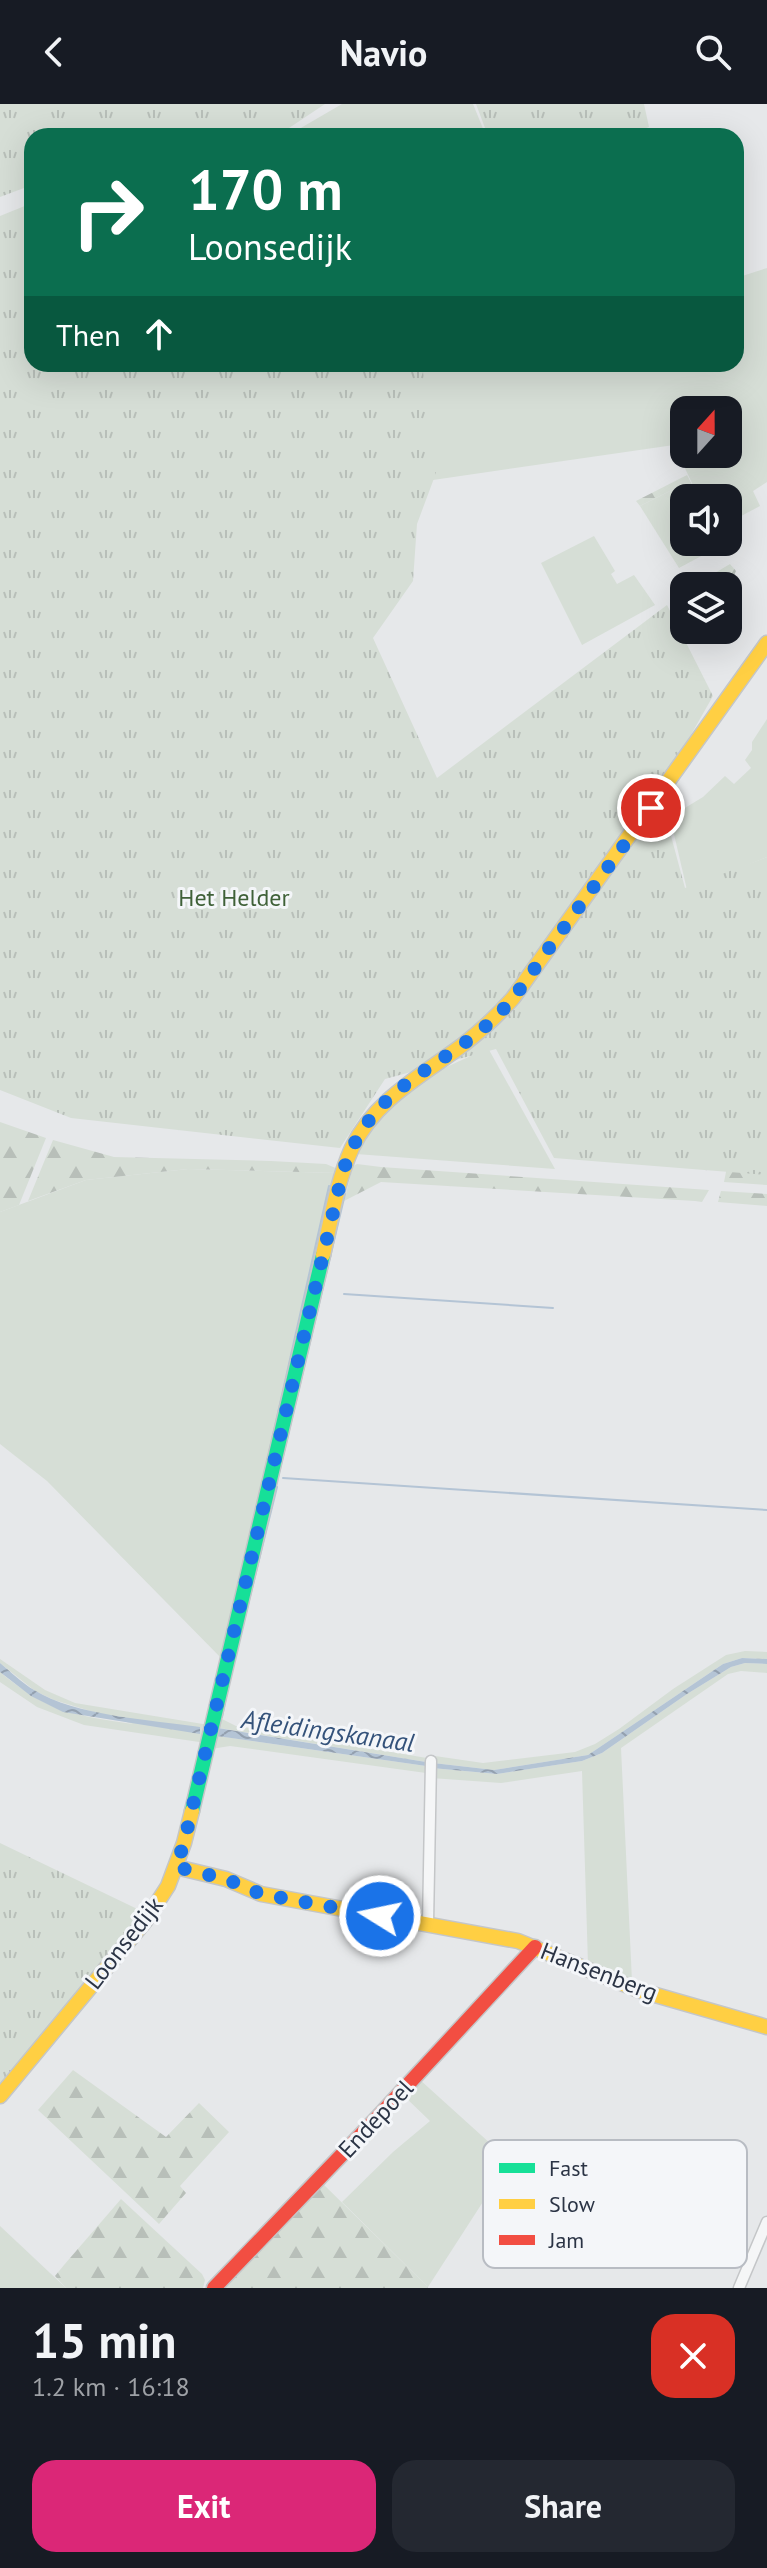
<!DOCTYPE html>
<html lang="en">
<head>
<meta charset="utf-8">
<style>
  body { margin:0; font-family:"PT Sans",sans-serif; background:#242831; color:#f1f3f6; height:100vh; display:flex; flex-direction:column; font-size:30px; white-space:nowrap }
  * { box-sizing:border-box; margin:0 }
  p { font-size:26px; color:#9ea1a6 }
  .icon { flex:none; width:44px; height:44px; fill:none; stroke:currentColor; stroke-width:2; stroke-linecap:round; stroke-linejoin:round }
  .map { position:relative; height:2184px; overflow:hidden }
  .side { display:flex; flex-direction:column; background:#171b24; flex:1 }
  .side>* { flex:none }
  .hud { position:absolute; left:24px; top:24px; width:720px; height:244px; border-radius:24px; box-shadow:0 8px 32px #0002; background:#0b6e4f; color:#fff; overflow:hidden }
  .needle { width:52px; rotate:21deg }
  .controls { position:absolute; left:670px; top:292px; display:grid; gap:16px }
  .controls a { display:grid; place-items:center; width:72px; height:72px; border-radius:16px; background:#171b24; box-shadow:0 8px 32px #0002; font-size:40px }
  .pin { position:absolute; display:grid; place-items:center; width:68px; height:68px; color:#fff; margin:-34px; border:4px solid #fff; border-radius:50%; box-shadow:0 2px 8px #0007 }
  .me { position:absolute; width:88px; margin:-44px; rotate:280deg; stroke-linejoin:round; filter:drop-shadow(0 0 6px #0008) }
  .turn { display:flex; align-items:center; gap:28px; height:168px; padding:0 32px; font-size:36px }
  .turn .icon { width:104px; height:104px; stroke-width:2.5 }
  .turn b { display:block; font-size:56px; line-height:68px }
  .then { display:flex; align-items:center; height:76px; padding:0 32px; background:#0003; gap:16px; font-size:30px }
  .round { display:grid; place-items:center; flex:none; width:84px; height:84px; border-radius:24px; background:#242831 }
  .overview { display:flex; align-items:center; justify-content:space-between; height:136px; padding:0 32px }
  h1 { font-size:48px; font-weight:600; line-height:60px }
  .primary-button { display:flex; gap:16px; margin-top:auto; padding:16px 32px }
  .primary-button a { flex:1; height:92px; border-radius:24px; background:#db2777; color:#fff; font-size:32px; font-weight:600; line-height:92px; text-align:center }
  .primary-button a+a { background:#242831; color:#f1f3f6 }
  header { display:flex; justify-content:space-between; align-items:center; height:104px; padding:0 32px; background:#171b24; font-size:36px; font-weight:600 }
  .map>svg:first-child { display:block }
  .grass { fill:#d6ded6; fill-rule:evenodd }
  .forest { fill:url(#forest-firs) }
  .park { fill:url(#park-tufts) }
  .water { fill:url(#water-waves) }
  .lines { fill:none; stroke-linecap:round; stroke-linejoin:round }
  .stream { stroke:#b4c4d5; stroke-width:2 }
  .street-casing { stroke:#c4c6c8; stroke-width:13 }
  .fast-casing { stroke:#c4c6c8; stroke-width:17 }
  .slow-casing { stroke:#c4c6c8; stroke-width:17 }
  .jam-casing { stroke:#c4c6c8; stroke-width:17 }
  .street { stroke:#f5f6f7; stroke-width:10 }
  .fast { stroke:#16e098; stroke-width:14 }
  .slow { stroke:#ffcf43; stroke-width:14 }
  .jam { stroke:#f24e42; stroke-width:14 }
  .route { stroke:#1a73e8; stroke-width:14; stroke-dasharray:0 25.2 }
  .labels { text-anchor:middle; stroke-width:6; stroke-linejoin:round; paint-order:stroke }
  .park-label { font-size:24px; fill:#3f6138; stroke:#f4f6f9 }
  .street-label { font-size:24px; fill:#2b3445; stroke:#f4f6f9 }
  .water-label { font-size:26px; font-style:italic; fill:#34527a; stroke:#f4f6f9 }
  .key { fill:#f4f6f9; stroke:#b8bcc3; stroke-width:2 }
  .key-label { font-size:22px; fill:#2b3445 }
</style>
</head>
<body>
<header><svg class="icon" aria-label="back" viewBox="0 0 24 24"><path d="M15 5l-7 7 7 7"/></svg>Navio<svg class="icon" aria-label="search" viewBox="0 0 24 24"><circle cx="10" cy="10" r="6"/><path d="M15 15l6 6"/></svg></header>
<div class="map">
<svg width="767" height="2184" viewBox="0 0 767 2184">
  <defs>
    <pattern id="forest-firs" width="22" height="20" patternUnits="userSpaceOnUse" patternTransform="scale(2)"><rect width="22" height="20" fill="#d6ded6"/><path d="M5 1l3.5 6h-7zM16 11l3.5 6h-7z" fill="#b8bfb9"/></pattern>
    <pattern id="park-tufts" width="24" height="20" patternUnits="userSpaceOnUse" patternTransform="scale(2)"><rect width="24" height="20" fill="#d6ded6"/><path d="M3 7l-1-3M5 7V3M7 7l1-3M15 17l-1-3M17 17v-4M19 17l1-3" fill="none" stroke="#b8bfb9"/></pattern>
    <pattern id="water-waves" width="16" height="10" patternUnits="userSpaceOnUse" patternTransform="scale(2)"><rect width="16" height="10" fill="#b4c4d5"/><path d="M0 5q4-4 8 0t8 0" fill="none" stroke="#93a0af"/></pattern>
  </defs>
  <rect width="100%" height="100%" fill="#e6e8ea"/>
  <g class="grass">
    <polygon points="342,0 473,0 486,32 287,32"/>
    <path d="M767,164V378L753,387L760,402L728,419V394H699L674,341L433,376L417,260H736V174ZM684,306H728V350H684Z"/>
    <polygon points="686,379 694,394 684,394 684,438 716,438 718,443 679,464 640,402"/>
    <polygon points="594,432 615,467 611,470 617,480 634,471 655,501 582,541 541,459"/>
    <polygon points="767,615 767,753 687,786 670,713 703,693 725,672 734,680 751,664 745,656 752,646 752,638"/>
    <polygon points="488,944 555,1065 356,1050 362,1029 403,983"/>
    <polygon points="188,1065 337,1069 224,1557 47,1377 0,1340 0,1108 86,1076"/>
    <polygon points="745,1547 767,1548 767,1555 742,1554 723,1560 588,1651 494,1666 433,1659 435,1652 483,1659 575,1648 595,1640 619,1625 673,1585 726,1551"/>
    <path d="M0,1555L45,1586L75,1599L209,1621L206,1639L84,1621L37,1603L0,1578V1568C46,1607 76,1612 133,1620L54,1596L35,1587L0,1559Z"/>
    <polygon points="745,1559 767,1560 767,1569 741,1567 728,1570 621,1644 632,1877 588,1860 582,1667 501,1679 431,1674 432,1664 497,1670 582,1657 602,1649 687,1590 731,1563"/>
    <path d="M218,1613L236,1622L427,1654L426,1669L230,1642L211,1645ZM219,1624L426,1658V1662L218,1632Z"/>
    <polygon points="419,1975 512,2059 499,2073 428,2183 342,2098 393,2048 430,2017 404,1992"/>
    <polygon points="0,2122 66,2184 0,2184"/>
  </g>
  <g class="forest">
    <polygon points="687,371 699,394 694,394 686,379 640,402 636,397"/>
    <path d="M730,460L736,467L729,483C736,497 745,510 739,526L725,533L720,526H728V482H704L703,476Z"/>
    <polygon points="0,1018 46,1034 19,1101 0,1108"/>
    <polygon points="767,1028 767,1081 724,1078 727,1063"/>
    <polygon points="53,1036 114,1053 271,1057 326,1060 338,1065 337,1069 188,1065 86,1076 28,1097"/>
    <polygon points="357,1060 381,1063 709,1086 702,1098 695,1097 381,1078 344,1097 353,1062"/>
    <polygon points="721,1087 767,1090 767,1102 718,1098"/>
    <polygon points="73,1966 166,2033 199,1999 229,2028 180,2082 186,2089 159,2120 38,2006"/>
    <polygon points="321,2078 428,2183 427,2184 224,2184"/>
    <polygon points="121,2095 202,2170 205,2176 203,2184 66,2184 55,2172 64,2161"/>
  </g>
  <g class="park">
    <polygon points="0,0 325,0 277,32 32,32 32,81 0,93"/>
    <polygon points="476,0 644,0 649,23 625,32 488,32"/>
    <polygon points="32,99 32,260 422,260 436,369 417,420 413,477 373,534 437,674 667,501 713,592 659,687 685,784 767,753 767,1071 554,1054 496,945 385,975 340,1044 71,1014 0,986 0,112"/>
    <polygon points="0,1739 154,1813 0,1997"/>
  </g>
  <g class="water">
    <polygon points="742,1554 767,1555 767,1560 745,1559 731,1563 687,1590 602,1649 582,1657 497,1670 432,1664 433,1659 494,1666 588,1651 723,1560"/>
    <path d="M0,1559C11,1568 22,1579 34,1586C75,1612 153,1616 200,1623V1630L63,1608L31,1592L0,1568Z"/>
    <polygon points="218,1624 426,1658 426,1662 217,1632"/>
  </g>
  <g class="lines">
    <g class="stream">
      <polyline points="344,1190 553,1204"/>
      <polyline points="278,1373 345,1090"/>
      <polyline points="283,1374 767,1406"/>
      <polyline points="260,1389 329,1082"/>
      <polyline points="234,1557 277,1383"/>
      <polyline points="222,1613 229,1578"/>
    </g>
    <g class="street-casing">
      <g id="street">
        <polyline points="428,1820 431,1657"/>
        <polyline points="739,2184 767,2118"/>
      </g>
    </g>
    <g class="fast-casing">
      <polyline id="fast" points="192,1707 323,1151"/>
    </g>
    <g class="slow-casing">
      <g id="slow">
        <path d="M323,1151C331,1116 337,1077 352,1044C375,995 423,971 464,940C482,926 498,911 513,894L767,539"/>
        <polyline points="176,1763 226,1775 261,1790 518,1837 638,1886 767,1923"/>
        <polyline points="0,1992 146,1816 168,1782 184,1739 192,1707"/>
      </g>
    </g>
    <g class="jam-casing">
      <polyline id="jam" points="214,2184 378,2013 535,1843"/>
    </g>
    <use href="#street" class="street"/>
    <use href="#fast" class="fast"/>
    <use href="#slow" class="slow"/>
    <use href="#jam" class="jam"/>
  </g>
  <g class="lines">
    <path class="route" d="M380,1812L261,1790L226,1775L176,1763L184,1739L342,1071C371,974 449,967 508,900C526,879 541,854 558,832C589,789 620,747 651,704"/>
  </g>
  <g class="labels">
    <g class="park-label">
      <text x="234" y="802">Het Helder</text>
    </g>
    <g class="street-label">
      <text transform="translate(124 1839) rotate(-52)" y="8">Loonsedijk</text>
      <text transform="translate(599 1868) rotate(21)" y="8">Hansenberg</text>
      <text transform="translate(376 2015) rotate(-47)" y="8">Endepoel</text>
    </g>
    <g class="water-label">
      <text transform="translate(328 1627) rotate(8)" y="9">Afleidingskanaal</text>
    </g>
  </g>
  <rect x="483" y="2036" width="264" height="128" rx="12" class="key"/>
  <rect x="499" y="2059" width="36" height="10" fill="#16e098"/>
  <rect x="499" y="2095" width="36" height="10" fill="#ffcf43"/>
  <rect x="499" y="2131" width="36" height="10" fill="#f24e42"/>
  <g class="key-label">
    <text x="549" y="2072">Fast</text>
    <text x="549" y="2108">Slow</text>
    <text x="549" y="2144">Jam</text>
  </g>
</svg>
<div class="controls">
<a><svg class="needle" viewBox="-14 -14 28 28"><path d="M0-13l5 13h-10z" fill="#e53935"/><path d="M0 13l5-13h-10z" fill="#9ea1a6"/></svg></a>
<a><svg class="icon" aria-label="sound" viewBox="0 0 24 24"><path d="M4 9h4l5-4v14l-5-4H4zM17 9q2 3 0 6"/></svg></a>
<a><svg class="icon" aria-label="layers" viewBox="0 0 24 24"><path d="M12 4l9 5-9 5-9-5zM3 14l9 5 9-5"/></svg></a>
</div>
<div class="pin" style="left:651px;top:704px;background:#d93025"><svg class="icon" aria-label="arrive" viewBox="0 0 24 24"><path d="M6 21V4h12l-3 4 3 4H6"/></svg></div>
<svg class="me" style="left:380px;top:1812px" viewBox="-20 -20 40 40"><circle r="17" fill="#1a73e8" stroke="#fff" stroke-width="3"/><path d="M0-11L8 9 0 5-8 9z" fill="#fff"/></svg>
<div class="hud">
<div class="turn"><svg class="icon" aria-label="right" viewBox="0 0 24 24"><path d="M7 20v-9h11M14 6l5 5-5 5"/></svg><div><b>170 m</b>Loonsedijk</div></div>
<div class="then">Then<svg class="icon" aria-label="ahead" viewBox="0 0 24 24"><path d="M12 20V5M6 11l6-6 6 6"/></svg></div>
</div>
</div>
<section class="side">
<div class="overview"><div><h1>15 min</h1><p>1.2 km · 16:18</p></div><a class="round" style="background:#d93025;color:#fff"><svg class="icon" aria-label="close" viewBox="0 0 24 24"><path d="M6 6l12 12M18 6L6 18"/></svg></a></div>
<div class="primary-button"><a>Exit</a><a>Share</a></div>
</section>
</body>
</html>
